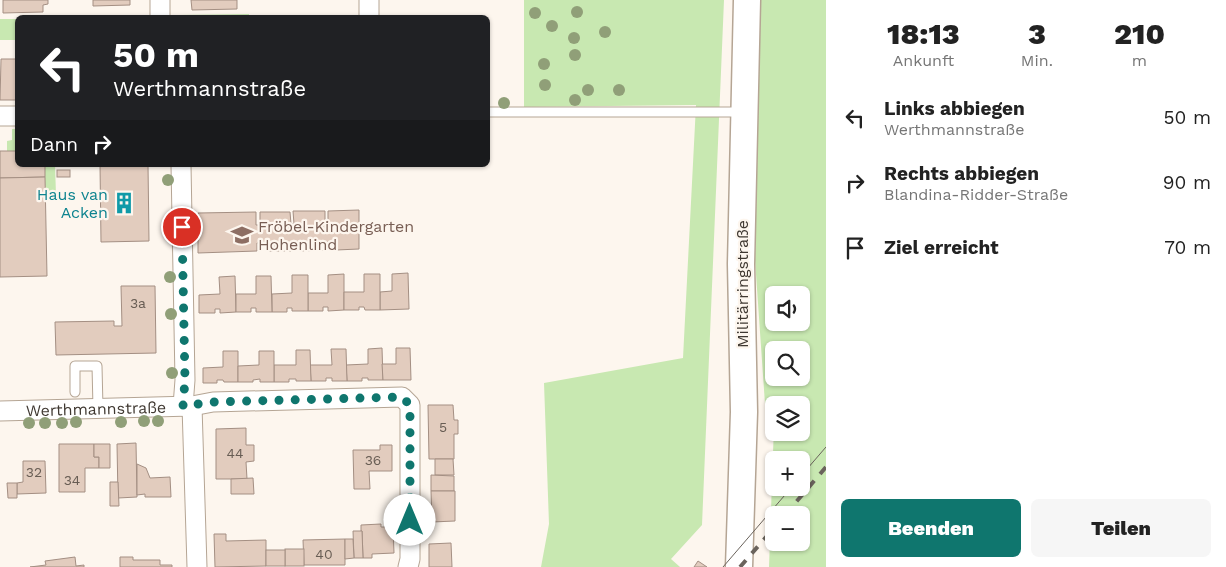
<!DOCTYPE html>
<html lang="de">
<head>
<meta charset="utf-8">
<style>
  body { margin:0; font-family:"Work Sans",sans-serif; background:#f6f6f6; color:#222; height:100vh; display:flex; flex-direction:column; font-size:19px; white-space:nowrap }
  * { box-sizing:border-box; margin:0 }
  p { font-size:16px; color:#767676 }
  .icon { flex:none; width:28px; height:28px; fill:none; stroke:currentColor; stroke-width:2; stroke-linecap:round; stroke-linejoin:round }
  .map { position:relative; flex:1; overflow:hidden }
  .panel { display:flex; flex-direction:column; background:#fff; width:400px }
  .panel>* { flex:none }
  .guide { position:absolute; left:15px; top:15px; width:475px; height:152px; border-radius:8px; box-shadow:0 1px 4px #0004; background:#202124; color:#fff; overflow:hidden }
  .controls { position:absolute; left:765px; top:286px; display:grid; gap:10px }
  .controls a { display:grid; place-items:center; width:45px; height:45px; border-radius:8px; background:#fff; box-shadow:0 1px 4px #0004; font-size:25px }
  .pin { position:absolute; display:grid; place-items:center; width:42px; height:42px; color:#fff; margin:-21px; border:2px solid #fff; border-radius:50%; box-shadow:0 1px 5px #0007 }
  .me { position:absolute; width:55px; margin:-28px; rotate:0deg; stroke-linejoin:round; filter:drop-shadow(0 0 4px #0008) }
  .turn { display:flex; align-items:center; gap:18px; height:105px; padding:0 15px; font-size:22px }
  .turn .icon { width:65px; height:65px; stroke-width:2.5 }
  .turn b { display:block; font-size:35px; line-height:42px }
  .then { display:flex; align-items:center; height:48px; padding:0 15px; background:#0003; gap:10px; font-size:19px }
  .eta { display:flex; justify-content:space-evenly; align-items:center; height:85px; text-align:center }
  .eta b { font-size:30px; font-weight:800; line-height:35px }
  .primary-button { display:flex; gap:10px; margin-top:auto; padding:10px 15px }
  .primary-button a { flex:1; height:58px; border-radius:8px; background:#0f766e; color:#fff; font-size:20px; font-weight:800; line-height:58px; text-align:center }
  .primary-button a+a { background:#f6f6f6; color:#222 }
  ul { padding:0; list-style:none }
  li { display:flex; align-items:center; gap:15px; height:65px; padding:0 15px }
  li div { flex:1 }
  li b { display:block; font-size:19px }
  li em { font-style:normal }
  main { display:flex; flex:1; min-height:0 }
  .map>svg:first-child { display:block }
  .green { fill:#c8e8b1; fill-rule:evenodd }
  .building { fill:#e2ccbe; stroke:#a48f83 }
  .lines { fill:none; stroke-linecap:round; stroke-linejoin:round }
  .service-casing { stroke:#b5a594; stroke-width:11 }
  .minor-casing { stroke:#b5a594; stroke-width:21 }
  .secondary-casing { stroke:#b5a594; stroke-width:29 }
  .service { stroke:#fff; stroke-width:9 }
  .minor { stroke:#fff; stroke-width:19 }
  .secondary { stroke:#fff; stroke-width:26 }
  .tram { stroke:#6a635c; stroke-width:1 }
  .rail { stroke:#6a635c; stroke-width:4; stroke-dasharray:9 9; stroke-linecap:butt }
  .tree { fill:#909f78 }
  .route { stroke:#0f766e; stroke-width:9; stroke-dasharray:0 16.2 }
  .labels { text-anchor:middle; stroke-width:4.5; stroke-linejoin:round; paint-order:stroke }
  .number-label { font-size:14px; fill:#685d54 }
  .culture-label { font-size:16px; fill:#0d838f; stroke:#fdf6ee; text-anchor:end }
  .education-label { font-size:16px; fill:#785e54; stroke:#fdf6ee; text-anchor:start }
  .street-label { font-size:16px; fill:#3f3831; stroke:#fdf6ee }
</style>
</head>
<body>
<main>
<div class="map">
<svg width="826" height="567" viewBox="0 0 826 567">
  <rect width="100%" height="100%" fill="#fdf6ee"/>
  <g class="green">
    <polygon points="524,0 724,0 702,525 671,559 680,567 541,567 549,524 544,383 683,358 696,105 524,107"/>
    <path d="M760,0H826V567H769L774,425V432H801V405H774V411L765,404L755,260ZM774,295H801V322H774ZM774,350H801V378H774ZM774,460H801V488H774ZM774,515H801V542H774Z"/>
    <polygon points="249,14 249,18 178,17 178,15"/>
    <rect x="0" y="19" width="17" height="21"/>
    <polygon points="12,129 17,129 17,151 7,151 7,141 12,140"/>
    <polygon points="45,165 55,165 56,195 45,195"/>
  </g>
  <g class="building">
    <polygon points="3,0 48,0 48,4 43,5 43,12 3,13"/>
    <polygon points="93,0 130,0 130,5 93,6"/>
    <polygon points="191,0 237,0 237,9 192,10"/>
    <polygon points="1,59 18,59 18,100 0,100"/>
    <polygon points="0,151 18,151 18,165 45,165 45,177 0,178"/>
    <polygon points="100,165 148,165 149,241 101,242"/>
    <rect x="57" y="170" width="13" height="7"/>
    <polygon points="45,177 47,276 0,277 0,178"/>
    <polygon points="359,210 359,249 336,250 336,242 325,242 325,250 302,251 302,242 291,242 291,251 268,251 268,243 257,243 257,251 198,253 198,213 256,212 256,225 260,225 260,212 290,212 291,224 294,224 293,211 325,211 325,223 328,223 328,211"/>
    <polygon points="408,273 409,309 380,310 380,292 392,291 392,274"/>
    <polygon points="344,274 344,310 328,311 328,307 323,307 323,311 308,311 308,293 328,293 328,275"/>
    <polygon points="364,274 380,274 380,310 365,310 364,307 359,307 359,310 344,310 344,292 364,292"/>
    <polygon points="292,275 308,275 308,311 292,311 292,308 287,308 287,312 272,312 272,294 292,293"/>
    <polygon points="235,276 236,312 220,313 220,309 215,309 215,313 199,313 199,295 220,294 219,277"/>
    <polygon points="256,276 271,276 272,312 256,312 256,308 251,308 251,312 236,312 236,294 256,294"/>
    <polygon points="121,286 155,286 156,353 56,355 55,322 114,321 114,326 122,326"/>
    <polygon points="382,348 383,380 368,380 368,378 362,378 362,381 347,381 346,365 368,364 368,349"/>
    <polygon points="396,348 410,348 411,380 383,380 382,364 396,364"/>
    <polygon points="331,349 346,349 347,381 332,381 332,378 326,378 326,381 311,381 310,365 332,365"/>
    <polygon points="296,350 310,350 311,381 296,381 296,379 289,379 289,382 274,382 274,365 296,365"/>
    <polygon points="223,351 238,351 238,382 224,382 223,380 217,380 217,383 203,383 203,368 223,367"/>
    <polygon points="259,351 274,351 274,382 260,382 260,379 253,380 253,382 238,382 238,366 259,365"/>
    <polygon points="428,405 453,405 454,420 458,420 458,434 454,434 454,459 429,459"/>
    <polygon points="246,428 246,445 254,445 254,461 246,462 247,479 216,479 216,429"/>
    <polygon points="136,443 137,497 118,498 117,444"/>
    <polygon points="59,444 94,444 94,457 99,457 99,468 85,468 85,492 59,492"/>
    <polygon points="94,444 110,444 110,468 99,468 99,457 94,457"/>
    <polygon points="380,445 392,445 392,471 369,471 370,489 354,489 353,450 380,450"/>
    <polygon points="435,459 453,459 454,475 435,475"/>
    <polygon points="23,461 45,461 46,493 17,494 17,483 23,482"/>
    <polygon points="137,464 146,468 150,478 170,477 171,497 145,497 145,494 137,495"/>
    <polygon points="431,475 454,476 454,491 431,491"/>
    <polygon points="253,478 254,494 231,494 231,479"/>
    <polygon points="110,482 118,482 119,506 110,506"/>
    <polygon points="7,483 17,483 17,498 8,498"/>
    <polygon points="431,491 455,491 455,521 432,522"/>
    <polygon points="381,524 381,527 393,527 394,553 372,554 372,558 363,558 362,531 361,531 361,525"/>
    <polygon points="353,531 362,531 363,558 354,558"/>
    <polygon points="214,534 226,534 226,541 266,540 266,566 215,567"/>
    <polygon points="345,539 345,565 304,565 303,540"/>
    <polygon points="345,539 353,539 354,558 345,559"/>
    <polygon points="451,543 452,567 429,567 429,544"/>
    <rect x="285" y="549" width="19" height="17"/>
    <rect x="266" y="550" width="19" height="16"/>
    <polygon points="75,557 76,566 84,565 84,567 30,567 46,565 45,561"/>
    <polygon points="120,557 133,557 133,560 160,560 160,565 172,565 172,567 120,567"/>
    <polygon points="698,561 707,567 694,567"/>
  </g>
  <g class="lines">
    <g class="service-casing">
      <g id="service">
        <polyline points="488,112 742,112"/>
        <polyline points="75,392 75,366 97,366 98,408"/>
      </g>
    </g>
    <g class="minor-casing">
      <g id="minor">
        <polyline points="160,0 160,18"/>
        <polyline points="369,0 369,18"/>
        <polyline points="0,116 18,116"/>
        <polyline points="181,165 185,380 183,406"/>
        <polyline points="192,406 197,567"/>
        <path id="s1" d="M0,411L192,406L213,402L402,397L410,405V559L408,567"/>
      </g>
    </g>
    <g class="secondary-casing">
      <polyline id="secondary" points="739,567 744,412 741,264 747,0"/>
    </g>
    <use href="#service" class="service"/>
    <use href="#minor" class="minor"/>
    <use href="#secondary" class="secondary"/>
    <g class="tram">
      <polyline points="801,476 826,447"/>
      <polyline points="723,567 791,488"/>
    </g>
    <g class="rail">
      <polyline points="785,515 826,467"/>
      <polyline points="740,567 774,528"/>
    </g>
  </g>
  <g class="tree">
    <circle cx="577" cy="12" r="6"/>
    <circle cx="535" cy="13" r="6"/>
    <circle cx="552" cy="26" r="6"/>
    <circle cx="605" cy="32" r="6"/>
    <circle cx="574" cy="38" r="6"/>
    <circle cx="575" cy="55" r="6"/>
    <circle cx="544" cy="64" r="6"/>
    <circle cx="545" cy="85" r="6"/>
    <circle cx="588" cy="90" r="6"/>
    <circle cx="619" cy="90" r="6"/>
    <circle cx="575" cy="100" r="6"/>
    <circle cx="504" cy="103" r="6"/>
    <circle cx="168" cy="180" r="6"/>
    <circle cx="169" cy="228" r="6"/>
    <circle cx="170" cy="277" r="6"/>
    <circle cx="171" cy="314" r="6"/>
    <circle cx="172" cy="373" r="6"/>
    <circle cx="144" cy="421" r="6"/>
    <circle cx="158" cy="421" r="6"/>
    <circle cx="76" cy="422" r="6"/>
    <circle cx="121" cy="422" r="6"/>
    <circle cx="29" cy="423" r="6"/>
    <circle cx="45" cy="423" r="6"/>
    <circle cx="62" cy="423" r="6"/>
  </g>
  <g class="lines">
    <polyline class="route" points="182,227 185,380 183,406 213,402 402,397 410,405 410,520"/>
  </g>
  <defs>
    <g id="building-bare" transform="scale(1.725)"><path d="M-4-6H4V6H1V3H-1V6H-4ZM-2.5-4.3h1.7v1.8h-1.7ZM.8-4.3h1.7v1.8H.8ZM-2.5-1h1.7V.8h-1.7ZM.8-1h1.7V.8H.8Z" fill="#0f9aa8" stroke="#fdf6ee" stroke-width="2.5" paint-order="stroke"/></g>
    <g id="school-bare" transform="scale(1.725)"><path d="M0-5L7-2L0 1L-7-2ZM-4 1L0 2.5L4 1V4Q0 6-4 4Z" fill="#8d6e63" stroke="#fdf6ee" stroke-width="2.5" paint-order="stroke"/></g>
  </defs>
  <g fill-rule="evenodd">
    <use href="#building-bare" x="124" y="203"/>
    <use href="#school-bare" x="242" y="235"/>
  </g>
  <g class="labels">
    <g class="number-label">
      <text x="138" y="308">3a</text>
      <text x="443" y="432">5</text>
      <text x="235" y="458">44</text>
      <text x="373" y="465">36</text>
      <text x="34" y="477">32</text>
      <text x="72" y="485">34</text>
      <text x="324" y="559">40</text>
    </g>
    <g class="culture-label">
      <text x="108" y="200">Haus van<tspan x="108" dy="18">Acken</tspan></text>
    </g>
    <g class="education-label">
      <text x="258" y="232">Fröbel-Kindergarten<tspan x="258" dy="18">Hohenlind</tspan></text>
    </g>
    <g class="street-label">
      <text transform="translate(742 284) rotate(-90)" y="6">Militärringstraße</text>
      <text dy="6" stroke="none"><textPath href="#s1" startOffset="96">Werthmannstraße</textPath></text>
    </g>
  </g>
</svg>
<div class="controls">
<a><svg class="icon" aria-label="sound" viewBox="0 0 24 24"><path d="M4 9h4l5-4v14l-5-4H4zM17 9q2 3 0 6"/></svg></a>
<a><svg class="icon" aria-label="search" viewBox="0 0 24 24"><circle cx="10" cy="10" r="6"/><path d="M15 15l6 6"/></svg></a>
<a><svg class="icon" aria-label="layers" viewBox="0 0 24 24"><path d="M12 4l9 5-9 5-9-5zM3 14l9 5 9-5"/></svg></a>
<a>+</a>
<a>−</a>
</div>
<div class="pin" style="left:182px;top:227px;background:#d93025"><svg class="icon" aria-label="arrive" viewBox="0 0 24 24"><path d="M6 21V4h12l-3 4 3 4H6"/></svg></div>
<svg class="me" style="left:410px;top:520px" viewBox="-20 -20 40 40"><circle r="19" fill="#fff"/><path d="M0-13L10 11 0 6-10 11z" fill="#0f766e"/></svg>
<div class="guide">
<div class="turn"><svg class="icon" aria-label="left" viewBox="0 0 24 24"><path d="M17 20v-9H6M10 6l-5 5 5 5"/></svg><div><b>50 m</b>Werthmannstraße</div></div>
<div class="then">Dann<svg class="icon" aria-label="right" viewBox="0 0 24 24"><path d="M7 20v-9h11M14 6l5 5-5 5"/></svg></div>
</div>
</div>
<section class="panel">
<div class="eta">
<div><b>18:13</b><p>Ankunft</p></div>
<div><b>3</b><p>Min.</p></div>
<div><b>210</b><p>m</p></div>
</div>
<ul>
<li><svg class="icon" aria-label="left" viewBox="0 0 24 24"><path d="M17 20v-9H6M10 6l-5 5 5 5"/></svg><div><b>Links abbiegen</b><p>Werthmannstraße</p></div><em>50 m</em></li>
<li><svg class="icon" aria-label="right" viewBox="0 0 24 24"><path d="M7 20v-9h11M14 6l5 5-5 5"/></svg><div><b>Rechts abbiegen</b><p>Blandina-Ridder-Straße</p></div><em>90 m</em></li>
<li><svg class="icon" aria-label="arrive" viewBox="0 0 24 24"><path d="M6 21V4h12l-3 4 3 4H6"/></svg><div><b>Ziel erreicht</b></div><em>70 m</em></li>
</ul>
<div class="primary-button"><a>Beenden</a><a>Teilen</a></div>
</section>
</main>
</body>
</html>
